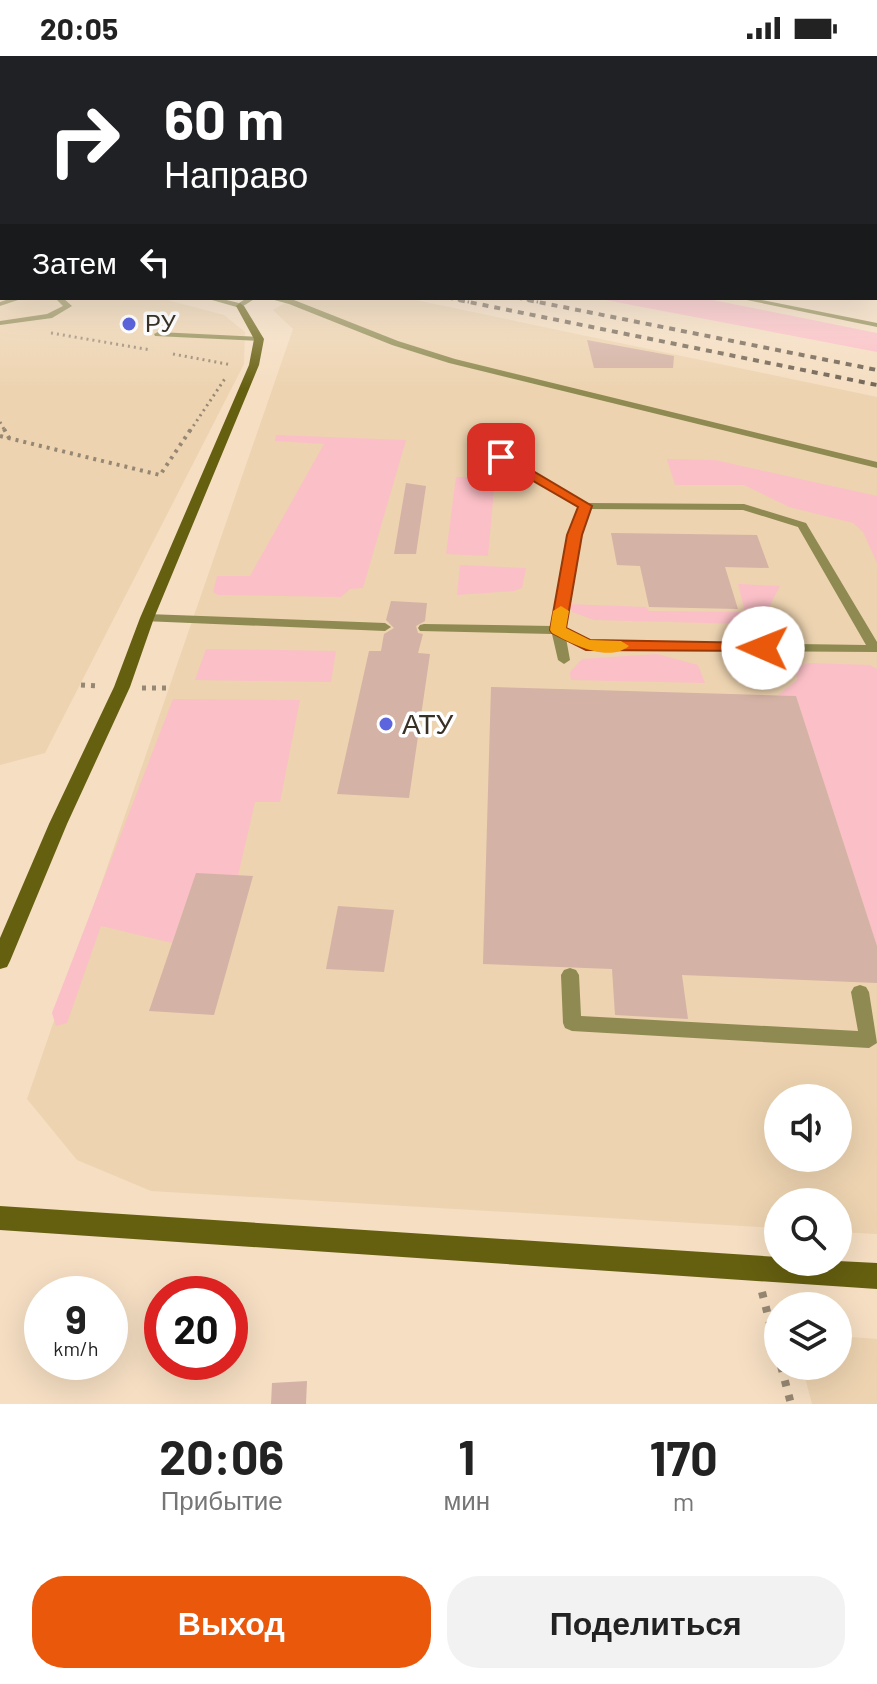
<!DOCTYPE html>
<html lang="ru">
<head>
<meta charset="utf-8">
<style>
  body { margin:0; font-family:Barlow,sans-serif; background:#f2f2f2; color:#222; height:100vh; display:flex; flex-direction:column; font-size:30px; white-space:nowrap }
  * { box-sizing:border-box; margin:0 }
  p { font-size:26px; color:#767676 }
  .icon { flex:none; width:44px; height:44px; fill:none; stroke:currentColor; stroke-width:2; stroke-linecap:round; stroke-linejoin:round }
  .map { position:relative; height:1348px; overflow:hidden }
  .details { display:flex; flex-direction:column; background:#fff; flex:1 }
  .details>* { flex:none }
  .banner { position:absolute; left:0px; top:0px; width:878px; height:244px; box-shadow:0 8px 32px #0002; background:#202124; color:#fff; overflow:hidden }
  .fabs { position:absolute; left:764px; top:1028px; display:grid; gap:16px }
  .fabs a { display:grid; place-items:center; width:88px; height:88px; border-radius:50%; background:#fff; box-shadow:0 8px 32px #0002; font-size:40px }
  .speed { position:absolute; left:24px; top:1220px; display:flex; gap:16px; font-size:40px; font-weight:700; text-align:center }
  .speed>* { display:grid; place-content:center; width:104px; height:104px; border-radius:50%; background:#fff; box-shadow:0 8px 32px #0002; line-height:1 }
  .speed small { font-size:20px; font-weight:400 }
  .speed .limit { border:12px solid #d22; background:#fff; color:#111 }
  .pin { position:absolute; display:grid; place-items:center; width:68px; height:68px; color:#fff; margin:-34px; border-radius:16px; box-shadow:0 4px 12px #0006 }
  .me { position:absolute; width:88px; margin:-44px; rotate:271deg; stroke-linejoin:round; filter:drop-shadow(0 0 6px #0008) }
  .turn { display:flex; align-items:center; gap:28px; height:168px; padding:0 32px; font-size:36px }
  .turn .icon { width:104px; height:104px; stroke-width:2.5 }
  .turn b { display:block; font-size:56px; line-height:68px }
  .then { display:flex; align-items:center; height:76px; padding:0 32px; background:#0003; gap:16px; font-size:30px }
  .eta { display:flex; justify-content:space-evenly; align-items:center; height:136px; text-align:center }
  .eta b { font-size:48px; font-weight:700; line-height:56px }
  .button { display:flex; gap:16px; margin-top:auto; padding:16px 32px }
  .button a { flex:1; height:92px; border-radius:32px; background:#ea580c; color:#fff; font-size:32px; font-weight:700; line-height:92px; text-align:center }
  .button a+a { background:#f2f2f2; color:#222 }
  .status { display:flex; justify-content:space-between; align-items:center; height:56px; padding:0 40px; background:#fff; direction:ltr }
  .status svg { height:22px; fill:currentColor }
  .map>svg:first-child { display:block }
  .built { fill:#edd3b0; fill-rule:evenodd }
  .green { fill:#fbbfc7 }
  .building { fill:#d4b2a5 }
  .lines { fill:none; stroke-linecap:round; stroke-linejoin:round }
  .path-far3 { stroke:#968773; stroke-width:3; stroke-dasharray:2 4; stroke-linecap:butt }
  .path-far2 { stroke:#968773; stroke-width:4; stroke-dasharray:3 5; stroke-linecap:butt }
  .path-far1 { stroke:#968773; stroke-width:5; stroke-dasharray:4 6; stroke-linecap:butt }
  .path { stroke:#968773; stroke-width:8; stroke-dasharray:6 9; stroke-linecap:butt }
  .lane { fill:#8e8a51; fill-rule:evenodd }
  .secondary { fill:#655f10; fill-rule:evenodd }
  .rail-far1 { stroke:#726555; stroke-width:3; stroke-dasharray:5 5; stroke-linecap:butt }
  .rail { stroke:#726555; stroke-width:4; stroke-dasharray:6 6; stroke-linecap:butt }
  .route { fill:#ea580c; stroke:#983908; stroke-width:2 }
  .slow { fill:#f59e0b }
  .poi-dot { fill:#5c65dd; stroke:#fff; stroke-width:3 }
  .labels { text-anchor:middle; stroke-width:7; stroke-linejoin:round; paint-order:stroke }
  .far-poi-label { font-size:24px; fill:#393126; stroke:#fff; text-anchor:start }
  .poi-label { font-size:28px; fill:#393126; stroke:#fff; text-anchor:start }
</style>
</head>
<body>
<div class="status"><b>20:05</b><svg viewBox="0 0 49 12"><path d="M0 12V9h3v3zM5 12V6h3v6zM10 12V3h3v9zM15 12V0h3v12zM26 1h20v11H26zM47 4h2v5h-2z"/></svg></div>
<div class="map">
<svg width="877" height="1348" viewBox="0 0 877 1348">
  <rect width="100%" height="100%" fill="#f5dec2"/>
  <g class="built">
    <polygon points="0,198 2,242 160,242 224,259 245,276 244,308 45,697 0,709"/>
    <path d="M294,242H406L877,341V1178L838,1176V1146H778V1172L151,1135L77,1104L27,1043L293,273L273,254ZM778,1042H838V1102H778Z"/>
    <polygon points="838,1280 877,1283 877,1348 812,1348 802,1310 838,1310"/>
  </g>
  <g class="green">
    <polygon points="595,242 703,242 877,277 877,296"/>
    <polygon points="276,379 406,384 363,532 350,533 341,541 218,539 213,536 217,520 250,520 324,388 275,385"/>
    <polygon points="667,403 715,404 877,440 877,507 863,476 853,467 789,451 744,429 675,429"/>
    <polygon points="456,421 495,422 488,500 446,498"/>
    <polygon points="460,509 526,512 522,532 514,535 457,539"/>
    <polygon points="738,528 780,530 764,561 745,568 594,564 572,556 566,548 646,551 649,555 745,556"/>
    <polygon points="206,593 217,593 336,595 331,626 195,624"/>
    <polygon points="657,598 698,609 705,627 571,624 570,616 582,603"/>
    <polygon points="808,607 870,609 877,613 877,890 796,640 778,639 797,624 796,611"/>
    <polygon points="173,643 300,644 280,746 255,746 238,820 196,818 172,887 101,870 67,967 56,970 52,957"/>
  </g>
  <g class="building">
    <polygon points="587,284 674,300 673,312 594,312"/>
    <polygon points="406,427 426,430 416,498 394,498"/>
    <polygon points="611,477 757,479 769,512 725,511 738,553 649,551 640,510 617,509"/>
    <polygon points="391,545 427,547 425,565 416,570 418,577 423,578 418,597 430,598 409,742 337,738 369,595 381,595 384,578 394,572 386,564"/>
    <polygon points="491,631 796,640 877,890 877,927 682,919 688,963 615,959 612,913 483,908"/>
    <polygon points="196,817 253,820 214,959 149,955"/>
    <polygon points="338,850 394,854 384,916 326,913"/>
    <polygon points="307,1325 306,1348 271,1348 272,1327"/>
  </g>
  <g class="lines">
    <g class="path-far3">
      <polyline points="51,277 151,294"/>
      <polyline points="173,298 232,309"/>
      <polyline points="0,366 5,375"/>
      <polyline points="190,375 226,321"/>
    </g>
    <g class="path-far2">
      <polyline points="4,373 9,382"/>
      <polyline points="0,380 160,419 191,373"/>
    </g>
    <g class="path-far1">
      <polyline points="81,629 100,630"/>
      <polyline points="142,632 166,632"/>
    </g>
    <g class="path">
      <polyline points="762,1236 778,1299"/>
      <polyline points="781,1310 791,1348"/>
    </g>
    <g class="lane">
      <polygon points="0,186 2,187 2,191 0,190"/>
      <polygon points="12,242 24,242 0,250 0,246"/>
      <polygon points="55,242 63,242 72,250 52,262 0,269 0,265 47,258 63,250"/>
      <polygon points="205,242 218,242 239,247 247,242 256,242 240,252"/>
      <polygon points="267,242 294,244 398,285 455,303 877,406 877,412 449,307 392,289 289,248"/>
      <polygon points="737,242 752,242 877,267 877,271"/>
      <polygon points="158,276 259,281 263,283 259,285 155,280 154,278"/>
      <path d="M498,399H504L587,447L744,448L806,467L877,586V596L745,595L757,613L750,617L745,616L732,595L586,593L566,582L570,604L564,608L558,604L552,578L420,575L418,572L420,569L424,568L552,570L569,479L579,451L498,403ZM589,453L743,454L798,471L866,589L589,585L565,571L579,479Z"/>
      <polygon points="147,558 385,567 391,571 385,575 143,565 141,562 143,559"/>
      <polygon points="570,912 576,914 579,919 581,960 858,975 851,936 854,931 860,929 866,931 869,936 877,987 869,992 572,975 565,972 563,967 561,919 564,914"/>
    </g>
    <g class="secondary">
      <polygon points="240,247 244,250 264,283 259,309 154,562 130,631 67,768 10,905 7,911 0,913 0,882 49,768 114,631 140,562 249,309 254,283 236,250"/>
      <polygon points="0,1150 778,1201 778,1206 838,1205 877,1207 877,1233 0,1174"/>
    </g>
    <g class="rail-far1">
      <polyline points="448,242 469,246"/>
      <polyline points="517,242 538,246"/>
    </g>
    <g class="rail">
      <polyline points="459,244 877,329"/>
      <polyline points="528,244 877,314"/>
    </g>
  </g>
  <linearGradient id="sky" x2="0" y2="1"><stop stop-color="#78acaf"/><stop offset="0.43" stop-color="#faf0e4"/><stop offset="1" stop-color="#faf0e4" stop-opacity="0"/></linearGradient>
  <rect width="877" height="333" fill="url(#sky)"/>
  <polygon class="route" points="497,399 506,399 592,450 582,479 566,572 590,584 763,587 769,588 772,592 769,595 586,594 552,577 550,574 567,479 578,451 497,404"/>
  <path class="slow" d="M561,550L569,555L566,572L590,584L621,585L629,590C608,607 572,588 552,577L550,574L553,555Z"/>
  <g class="poi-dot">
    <circle cx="129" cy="268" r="8"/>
    <circle cx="386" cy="668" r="8"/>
  </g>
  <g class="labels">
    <g class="far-poi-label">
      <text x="145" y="276">РУ</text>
    </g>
    <g class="poi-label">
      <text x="402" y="678">АТУ</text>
    </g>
  </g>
</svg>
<div class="fabs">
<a><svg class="icon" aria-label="sound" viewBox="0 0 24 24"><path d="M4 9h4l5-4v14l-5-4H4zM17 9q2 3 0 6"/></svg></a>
<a><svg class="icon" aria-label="search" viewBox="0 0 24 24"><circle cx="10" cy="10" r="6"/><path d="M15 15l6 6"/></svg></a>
<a><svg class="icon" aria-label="layers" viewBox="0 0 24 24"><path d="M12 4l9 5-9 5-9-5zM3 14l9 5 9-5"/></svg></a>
</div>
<div class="speed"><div>9<small>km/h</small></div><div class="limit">20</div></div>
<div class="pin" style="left:501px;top:401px;background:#d93025"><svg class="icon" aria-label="arrive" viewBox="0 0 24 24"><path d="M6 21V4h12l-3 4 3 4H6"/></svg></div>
<svg class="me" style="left:763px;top:592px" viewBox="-20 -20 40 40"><circle r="19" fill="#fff"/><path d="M0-13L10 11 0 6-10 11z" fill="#ea580c"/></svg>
<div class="banner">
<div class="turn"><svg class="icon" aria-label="right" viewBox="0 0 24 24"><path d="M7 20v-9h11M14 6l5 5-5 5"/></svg><div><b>60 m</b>Направо</div></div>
<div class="then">Затем<svg class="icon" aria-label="left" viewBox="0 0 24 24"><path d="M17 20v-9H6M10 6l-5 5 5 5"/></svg></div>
</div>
</div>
<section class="details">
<div class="eta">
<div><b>20:06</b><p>Прибытие</p></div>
<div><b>1</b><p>мин</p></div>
<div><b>170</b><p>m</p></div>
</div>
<div class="button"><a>Выход</a><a>Поделиться</a></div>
</section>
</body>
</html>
